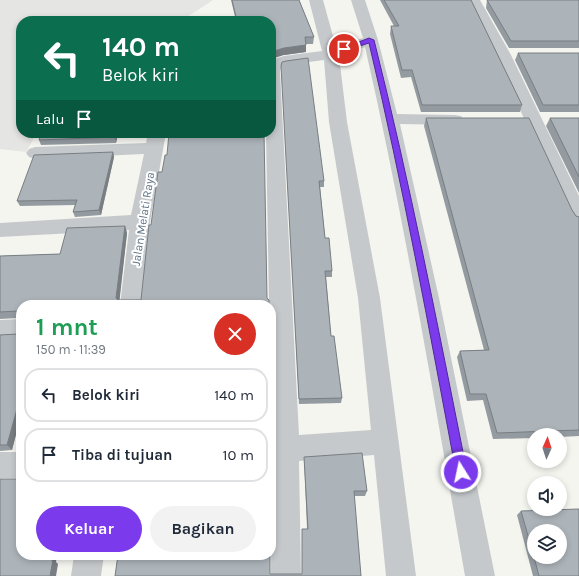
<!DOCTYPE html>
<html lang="id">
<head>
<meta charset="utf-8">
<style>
  body { margin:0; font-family:Karla,sans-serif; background:#f2f2f3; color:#1f2937; height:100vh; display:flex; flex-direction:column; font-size:15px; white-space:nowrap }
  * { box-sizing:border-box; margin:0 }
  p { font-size:13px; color:#747a83 }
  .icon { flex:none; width:22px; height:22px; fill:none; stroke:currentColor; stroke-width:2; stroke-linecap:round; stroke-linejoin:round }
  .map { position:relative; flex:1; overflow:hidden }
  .panel { position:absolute; left:16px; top:300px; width:260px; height:260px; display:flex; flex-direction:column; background:#fff; border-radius:16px; box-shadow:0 2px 6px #0003 }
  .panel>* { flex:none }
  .banner { position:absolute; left:16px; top:16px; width:260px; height:122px; border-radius:16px; box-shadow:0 2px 6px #0003; background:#0b6e4f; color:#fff; overflow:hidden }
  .needle { width:26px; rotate:3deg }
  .fabs { position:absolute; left:527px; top:428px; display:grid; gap:8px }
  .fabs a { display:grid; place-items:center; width:40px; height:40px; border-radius:50%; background:#fff; box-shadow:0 2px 6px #0003; font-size:20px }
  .pin { position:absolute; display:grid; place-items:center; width:34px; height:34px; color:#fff; margin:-17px; border:2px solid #fff; border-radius:50%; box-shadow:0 1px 4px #0007 }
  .me { position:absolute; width:44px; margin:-22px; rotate:350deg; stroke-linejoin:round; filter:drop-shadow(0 0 3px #0008) }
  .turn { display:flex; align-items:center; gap:14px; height:84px; padding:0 20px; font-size:18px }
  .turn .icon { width:52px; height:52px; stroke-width:2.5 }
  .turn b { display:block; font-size:28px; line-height:34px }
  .then { display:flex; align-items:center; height:38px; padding:0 20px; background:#0003; gap:8px; font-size:15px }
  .round { display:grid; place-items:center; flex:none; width:42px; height:42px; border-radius:21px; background:#f2f2f3 }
  .headline { display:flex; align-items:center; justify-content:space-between; height:68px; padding:0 20px }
  h1 { font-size:24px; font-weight:700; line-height:30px; color:#1e9e55 }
  .button { display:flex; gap:8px; margin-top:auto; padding:8px 20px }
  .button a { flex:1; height:46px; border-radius:24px; background:#7c3aed; color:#fff; font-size:16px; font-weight:700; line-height:46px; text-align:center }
  .button a+a { background:#f2f2f3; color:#1f2937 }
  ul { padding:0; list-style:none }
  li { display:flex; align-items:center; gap:12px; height:54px; margin:0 8px 6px; padding:0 12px; border:2px solid #e0e1e3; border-radius:16px }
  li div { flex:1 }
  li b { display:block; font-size:15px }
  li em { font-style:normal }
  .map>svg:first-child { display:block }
  .built { fill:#e5e6e4 }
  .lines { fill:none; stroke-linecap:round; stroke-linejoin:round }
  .minor { fill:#c6c9cc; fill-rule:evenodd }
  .wall { fill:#949ba0 }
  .shaded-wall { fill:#787e82 }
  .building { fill:#acb4ba; stroke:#787e82 }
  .route { fill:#7c3aed; stroke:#51269a }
  .labels { text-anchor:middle; stroke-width:4; stroke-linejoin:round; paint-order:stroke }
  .street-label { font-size:12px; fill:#607485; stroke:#fff }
</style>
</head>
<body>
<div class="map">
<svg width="579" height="576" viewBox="0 0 579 576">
  <rect width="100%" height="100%" fill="#f5f5f0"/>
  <polygon class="built" points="0,0 213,0 181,21 21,21 21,133 37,133 26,152 0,149"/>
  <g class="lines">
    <g class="minor">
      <path d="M309,0H323L336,47L363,38L351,0H365L378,40L397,114L455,115L461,116L464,120L461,124L455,125L400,124L439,298L495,576H465C434,399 405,222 365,47L339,56L347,122L380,298L416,576H386L374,455L299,461L301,576H271L272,463H271V437H272L271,305H269L266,133H271V60L284,56L322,51ZM324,60L329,122L358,298L371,430L299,435L280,72L281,67L286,65Z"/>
      <polygon points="466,0 480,0 511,55 579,196 579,224 572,222 569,217 495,55"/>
      <polygon points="148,133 166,133 150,222 142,305 120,305 129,230 0,237 0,223 131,215 144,154 35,159 29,157 26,153 29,149 35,147 146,143"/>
      <polygon points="21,319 21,339 0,340 0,320"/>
      <rect x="0" y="452" width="21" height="26"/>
      <polygon points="74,555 104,555 101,576 71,576"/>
    </g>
  </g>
  <g class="wall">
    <polygon points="231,0 299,0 314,37 313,44 306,44 306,52 284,55 271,21 236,21"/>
    <polygon points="380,0 471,0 522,105 520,112 421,112 411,77 401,78 390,34 391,26 394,26"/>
    <polygon points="487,0 579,0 579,48 509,48 486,8"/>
    <polygon points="518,53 579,53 579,112 540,112 515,60"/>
    <polygon points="282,72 324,181 324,187 320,187 325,238 332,271 332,277 326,277 331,336 342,398 341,403 299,404"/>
    <polygon points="426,118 572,210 576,216 579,217 579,436 560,437 560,435 534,435 534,438 493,439 483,400 467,401 457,357 460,351 484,350 424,126"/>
    <polygon points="550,118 579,118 579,193 546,126"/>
    <polygon points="42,133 118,133 116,143 41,145 39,140"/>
    <polygon points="113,152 114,157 101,215 75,217 73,212 75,205 20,206 17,201"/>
    <polygon points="125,226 127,233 119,300 267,299 21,305 21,415 12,450 0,451 0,335 18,334 18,318 0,319 0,256 60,254"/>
    <polygon points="304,457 367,491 365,496 354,496 361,576 115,576 118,555 270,555 270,574 302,574 307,529"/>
    <polygon points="521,511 579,576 533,576 517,515"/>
  </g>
  <g class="shaded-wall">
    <polygon points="306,45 306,52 284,55 271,59 271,52 284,48"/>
    <polygon points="116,133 118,133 116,143 115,137"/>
    <polygon points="113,152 114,157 101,215 99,210"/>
    <polygon points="125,226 127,233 119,305 116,298"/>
    <polygon points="17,409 21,415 12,450 7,445"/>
    <polygon points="52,555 57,555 56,562 58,564 56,576 50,576 51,560"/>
  </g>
  <g class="building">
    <polygon points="232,0 299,0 314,37 305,37 306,45 284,48 271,52 271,21 237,21"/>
    <polygon points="384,0 471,0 522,105 422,105 412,70 402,70 391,26 399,26"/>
    <polygon points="487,0 579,0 579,41 511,41"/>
    <polygon points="518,53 579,53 579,105 543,105"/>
    <polygon points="308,58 324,181 319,181 325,238 329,238 332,271 325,271 331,336 334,336 342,398 299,399 281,66 282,62 286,61"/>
    <polygon points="426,118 529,118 572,210 576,216 579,217 579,430 497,433 486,394 470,394 460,351 489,350"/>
    <polygon points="550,118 579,118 579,177"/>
    <polygon points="42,133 116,133 115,137 39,140"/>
    <polygon points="169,133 264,133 267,298 269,300 269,305 21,305 21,409 17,409 7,445 0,445 0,335 18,334 18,311 0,312 0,256 60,254 67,228 125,226 116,298 118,300 141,300 149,225 151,225 158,172 162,172 165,155 167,155"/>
    <polygon points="113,152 99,210 73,212 77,200 17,201 34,155"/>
    <polygon points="362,453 367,491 354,491 361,576 115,576 118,555 270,555 270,574 302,574 302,529 308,529 304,457"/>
    <polygon points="0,479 21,479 21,555 52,555 51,560 53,560 50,576 0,576"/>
    <polygon points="579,509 579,576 539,576 534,557 560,557 560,531 534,531 534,557 521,511"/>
  </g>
  <path class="route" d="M369,38L374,40C410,183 438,327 467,472L465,476L461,478L457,476L456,472C429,328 403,185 369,43L344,51L341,49Z"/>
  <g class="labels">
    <g class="street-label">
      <text transform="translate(143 219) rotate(-81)" y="4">Jalan Melati Raya</text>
    </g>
  </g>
</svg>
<div class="fabs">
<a><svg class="needle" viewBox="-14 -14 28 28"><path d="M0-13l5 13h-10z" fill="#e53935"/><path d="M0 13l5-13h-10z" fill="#747a83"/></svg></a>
<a><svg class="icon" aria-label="sound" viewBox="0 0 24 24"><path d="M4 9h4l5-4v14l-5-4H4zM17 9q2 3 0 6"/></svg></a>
<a><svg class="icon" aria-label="layers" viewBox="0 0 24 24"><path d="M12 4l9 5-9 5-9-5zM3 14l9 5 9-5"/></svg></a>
</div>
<div class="pin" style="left:344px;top:49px;background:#d93025"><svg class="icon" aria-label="arrive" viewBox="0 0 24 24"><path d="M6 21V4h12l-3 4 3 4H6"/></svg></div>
<svg class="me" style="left:461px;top:472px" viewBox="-20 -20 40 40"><circle r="17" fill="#7c3aed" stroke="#fff" stroke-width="3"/><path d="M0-11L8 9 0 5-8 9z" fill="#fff"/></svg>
<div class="banner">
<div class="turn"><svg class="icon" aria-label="left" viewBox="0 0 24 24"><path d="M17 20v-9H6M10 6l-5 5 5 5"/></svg><div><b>140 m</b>Belok kiri</div></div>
<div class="then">Lalu<svg class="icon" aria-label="arrive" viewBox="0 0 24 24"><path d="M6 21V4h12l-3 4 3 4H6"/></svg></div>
</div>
<section class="panel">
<div class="headline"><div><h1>1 mnt</h1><p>150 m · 11:39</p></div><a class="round" style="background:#d93025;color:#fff"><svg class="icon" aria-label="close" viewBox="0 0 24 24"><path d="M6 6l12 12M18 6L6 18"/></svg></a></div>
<ul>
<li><svg class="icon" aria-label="left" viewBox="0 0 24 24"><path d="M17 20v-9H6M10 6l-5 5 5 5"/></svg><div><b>Belok kiri</b></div><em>140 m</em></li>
<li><svg class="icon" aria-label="arrive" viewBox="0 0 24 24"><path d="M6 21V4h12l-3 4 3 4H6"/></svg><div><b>Tiba di tujuan</b></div><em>10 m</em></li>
</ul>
<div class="button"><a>Keluar</a><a>Bagikan</a></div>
</section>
</div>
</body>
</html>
